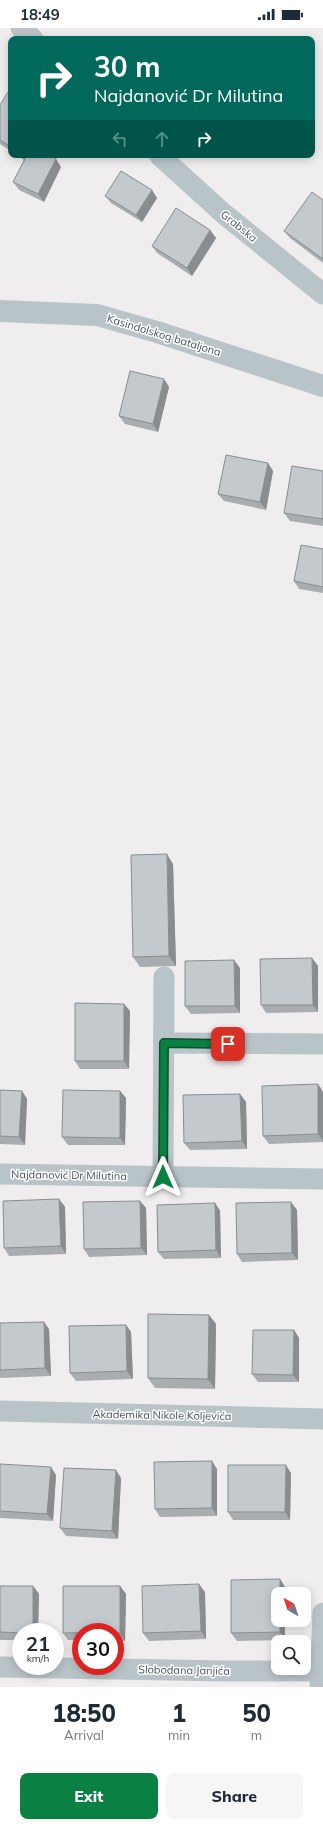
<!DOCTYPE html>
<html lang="en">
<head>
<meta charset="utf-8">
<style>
  body { margin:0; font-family:Mulish,sans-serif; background:#f6f6f7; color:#1f2937; height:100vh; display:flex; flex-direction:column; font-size:15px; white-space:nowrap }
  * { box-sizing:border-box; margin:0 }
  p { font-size:13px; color:#747a83 }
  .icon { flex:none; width:22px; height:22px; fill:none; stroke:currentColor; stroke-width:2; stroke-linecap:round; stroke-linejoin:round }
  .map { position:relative; height:1659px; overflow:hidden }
  .panel { display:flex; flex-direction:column; background:#fff; flex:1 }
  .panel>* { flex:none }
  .hud { position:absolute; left:8px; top:8px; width:307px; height:122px; border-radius:8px; box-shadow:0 2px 10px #0003; background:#00695c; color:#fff; overflow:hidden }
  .needle { width:26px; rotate:321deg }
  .tools { position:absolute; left:271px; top:1559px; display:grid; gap:8px }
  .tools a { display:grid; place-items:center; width:40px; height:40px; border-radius:8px; background:#fff; box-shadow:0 2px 10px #0003; font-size:20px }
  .speed { position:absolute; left:12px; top:1595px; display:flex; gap:8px; font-size:20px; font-weight:700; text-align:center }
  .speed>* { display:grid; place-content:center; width:52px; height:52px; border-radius:50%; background:#fff; box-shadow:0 2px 10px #0003; line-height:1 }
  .speed small { font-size:10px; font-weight:400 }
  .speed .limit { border:6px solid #d22; background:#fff; color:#111 }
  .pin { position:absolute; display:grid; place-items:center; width:34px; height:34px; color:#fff; margin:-17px; border-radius:8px; box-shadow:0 2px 6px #0006 }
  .me { position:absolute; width:44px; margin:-22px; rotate:0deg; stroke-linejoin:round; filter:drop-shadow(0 0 3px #0008) }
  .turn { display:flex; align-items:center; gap:14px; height:84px; padding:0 20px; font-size:18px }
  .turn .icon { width:52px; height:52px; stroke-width:2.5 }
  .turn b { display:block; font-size:28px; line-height:34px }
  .lanes { display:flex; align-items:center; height:38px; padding:0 20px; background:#0003; justify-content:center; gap:20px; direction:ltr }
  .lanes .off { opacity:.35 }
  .eta { display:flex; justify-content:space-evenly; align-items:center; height:68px; text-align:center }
  .eta b { font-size:24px; font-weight:800; line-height:28px }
  .cta { display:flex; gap:8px; margin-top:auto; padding:8px 20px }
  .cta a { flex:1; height:46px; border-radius:8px; background:#0b8043; color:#fff; font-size:16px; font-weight:800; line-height:46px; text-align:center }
  .cta a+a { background:#f6f6f7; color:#1f2937 }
  .status { display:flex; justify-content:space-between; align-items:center; height:28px; padding:0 20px; background:#fff; direction:ltr }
  .status svg { height:11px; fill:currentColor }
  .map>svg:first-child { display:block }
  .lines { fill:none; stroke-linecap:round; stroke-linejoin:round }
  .minor { stroke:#b9c4c9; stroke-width:21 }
  .tertiary { stroke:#b9c4c9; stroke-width:22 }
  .wall { fill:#a9adb0 }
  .shaded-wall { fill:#898d90 }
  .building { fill:#c4c9cd; stroke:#898d90 }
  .route-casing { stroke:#07532c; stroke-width:10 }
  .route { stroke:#0b8043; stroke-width:7 }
  .labels { text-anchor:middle; stroke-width:3; stroke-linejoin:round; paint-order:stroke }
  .street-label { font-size:11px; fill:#475459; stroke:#fff }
</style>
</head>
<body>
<div class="status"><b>18:49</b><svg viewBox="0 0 49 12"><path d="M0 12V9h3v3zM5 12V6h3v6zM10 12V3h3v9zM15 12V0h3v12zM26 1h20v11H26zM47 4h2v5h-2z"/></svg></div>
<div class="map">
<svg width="323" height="1659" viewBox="0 0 323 1659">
  <rect width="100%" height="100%" fill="#f0edee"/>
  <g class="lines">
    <g class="minor">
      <polyline points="21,0 33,11"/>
      <polyline points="159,127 224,186 323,266"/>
      <polyline points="164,1015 323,1016"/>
      <polyline points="0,1146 323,1151"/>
      <polyline points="163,1149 164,949"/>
      <polyline points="0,1383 323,1391"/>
      <polyline points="0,1639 226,1643 323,1643"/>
      <polyline points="320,1659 323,1585"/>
    </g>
    <polyline class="tertiary" points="0,283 97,287 157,304 323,358"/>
  </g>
  <g class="wall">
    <polygon points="11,66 11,123 0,116 0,77"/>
    <polygon points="17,127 48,127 61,139 44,174 19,162 13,154 24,132"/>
    <polygon points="152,162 157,170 142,194 111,175 105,168"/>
    <polygon points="323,172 323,235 290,210 284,203"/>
    <polygon points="210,202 216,210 192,248 157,225 152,218"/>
    <polygon points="164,351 169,359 158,404 125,396 119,388"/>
    <polygon points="268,435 273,443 266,482 224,473 218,466"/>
    <polygon points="323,443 323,498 290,493 284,485"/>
    <polygon points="323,521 323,565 299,561 294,553"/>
    <polygon points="173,836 176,938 140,939 133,929"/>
    <polygon points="312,930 318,938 318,984 266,985 261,977"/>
    <polygon points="240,940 240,985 191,986 185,978"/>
    <polygon points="124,976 130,983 129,1041 80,1041 75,1033"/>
    <polygon points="318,1056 323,1064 323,1114 269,1116 263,1108"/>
    <polygon points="0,1062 22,1063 27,1071 25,1117 0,1116"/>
    <polygon points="120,1063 126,1070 125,1117 68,1117 62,1109"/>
    <polygon points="240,1066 246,1074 247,1121 190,1122 184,1115"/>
    <polygon points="59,1171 65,1179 66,1226 9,1228 4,1220"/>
    <polygon points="140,1173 146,1180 147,1227 89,1229 84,1221"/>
    <polygon points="215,1175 220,1183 221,1230 164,1231 158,1224"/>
    <polygon points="297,1182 298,1232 242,1234 237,1226"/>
    <polygon points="209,1287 216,1296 215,1361 155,1360 148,1350"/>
    <polygon points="0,1295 49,1301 51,1348 0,1350"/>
    <polygon points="126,1297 131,1304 133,1351 76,1353 70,1345"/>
    <polygon points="294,1302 299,1310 299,1354 258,1354 252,1346"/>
    <polygon points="0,1436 56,1447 53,1493 0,1490"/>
    <polygon points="217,1441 217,1488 160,1489 155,1481"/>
    <polygon points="291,1445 290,1492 233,1492 228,1484"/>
    <polygon points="121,1450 118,1511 66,1508 60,1500"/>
    <polygon points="280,1551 285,1559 285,1612 237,1613 231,1605"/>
    <polygon points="0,1558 33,1558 39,1566 38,1604 21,1604 21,1612 0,1612"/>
    <polygon points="120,1558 126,1566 125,1613 115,1612 115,1604 81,1604 81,1612 68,1612 63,1605"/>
    <polygon points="205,1564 206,1611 149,1613 143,1605"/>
  </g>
  <g class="shaded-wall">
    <polygon points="21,127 27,127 24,132"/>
    <polygon points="56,131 61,139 44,174 38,166"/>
    <polygon points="152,162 157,170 142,194 136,187"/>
    <polygon points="210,202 216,210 192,248 187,240"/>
    <polygon points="164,351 169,359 158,404 153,396"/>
    <polygon points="268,435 273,443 266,482 260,474"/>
    <polygon points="167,826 173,836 176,938 169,928"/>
    <polygon points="312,930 318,938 318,984 313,977"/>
    <polygon points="234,932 240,940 240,985 235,978"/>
    <polygon points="124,976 130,983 129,1041 124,1033"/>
    <polygon points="318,1056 323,1064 323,1113 318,1106"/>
    <polygon points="22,1063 27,1071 25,1117 19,1109"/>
    <polygon points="120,1063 126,1070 125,1117 120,1110"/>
    <polygon points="240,1066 246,1074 247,1121 242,1113"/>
    <polygon points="59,1171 65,1179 66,1226 61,1218"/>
    <polygon points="140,1173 146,1180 147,1227 141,1220"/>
    <polygon points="291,1174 297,1182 298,1232 292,1225"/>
    <polygon points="215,1175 220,1183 221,1230 216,1222"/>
    <polygon points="209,1287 216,1296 215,1361 208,1351"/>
    <polygon points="44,1294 49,1301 51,1348 45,1340"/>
    <polygon points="126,1297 131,1304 133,1351 127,1343"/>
    <polygon points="294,1302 299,1310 299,1354 293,1347"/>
    <polygon points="212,1433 217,1441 217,1488 212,1480"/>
    <polygon points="286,1437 291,1445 290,1492 285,1484"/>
    <polygon points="51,1439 56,1447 53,1493 47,1486"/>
    <polygon points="116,1442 121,1450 118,1511 112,1503"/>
    <polygon points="280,1551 285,1559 285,1566 280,1566"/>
    <polygon points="199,1556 205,1564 206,1611 201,1603"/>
    <polygon points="33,1558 39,1566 38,1604 33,1604"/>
    <polygon points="120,1558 126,1566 125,1613 120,1605"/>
    <polygon points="280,1592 285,1592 285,1612 280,1604"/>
  </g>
  <g class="building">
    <polygon points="8,64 11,66 11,119 0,112 0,77"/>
    <polygon points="27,127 48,127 56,131 38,166 13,154"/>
    <polygon points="121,143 152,162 136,187 105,168"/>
    <polygon points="312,164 323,172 323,231 284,203"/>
    <polygon points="176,180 210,202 187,240 152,218"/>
    <polygon points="130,343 164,351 153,396 119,388"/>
    <polygon points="226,427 268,435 260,474 218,466"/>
    <polygon points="292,438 323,443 323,491 284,485"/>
    <polygon points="301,517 323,521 323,559 294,553"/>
    <polygon points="167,826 169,928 133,929 131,827"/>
    <polygon points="312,930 313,977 261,977 260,931"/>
    <polygon points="234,932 235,978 185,978 185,933"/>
    <polygon points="75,975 124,976 124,1033 75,1033"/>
    <polygon points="318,1056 318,1106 263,1108 262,1058"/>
    <polygon points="0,1062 22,1063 19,1109 0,1108"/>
    <polygon points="63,1062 120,1063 120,1110 62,1109"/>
    <polygon points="240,1066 242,1113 184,1115 183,1067"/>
    <polygon points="59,1171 61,1218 4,1220 3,1173"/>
    <polygon points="140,1173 141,1220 84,1221 83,1174"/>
    <polygon points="291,1174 292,1225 237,1226 236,1175"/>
    <polygon points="215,1175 216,1222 158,1224 157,1177"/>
    <polygon points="148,1286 209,1287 208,1351 148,1350"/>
    <polygon points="44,1294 45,1340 0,1342 0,1295"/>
    <polygon points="126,1297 127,1343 70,1345 69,1298"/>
    <polygon points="253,1302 294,1302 293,1347 252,1346"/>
    <polygon points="212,1433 212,1480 155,1481 154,1434"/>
    <polygon points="0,1436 51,1439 47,1486 0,1483"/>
    <polygon points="228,1437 286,1437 285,1484 228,1484"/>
    <polygon points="64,1440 116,1442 112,1503 60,1500"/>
    <polygon points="280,1551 280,1566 278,1566 278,1592 280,1592 280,1604 231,1605 231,1552"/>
    <polygon points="199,1556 201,1603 143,1605 142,1558"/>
    <polygon points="0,1558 33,1558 33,1604 21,1604 21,1605 0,1604"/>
    <polygon points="63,1558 120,1558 120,1605 115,1605 115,1604 63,1605"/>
  </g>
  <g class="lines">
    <g class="route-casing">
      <polyline id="route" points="163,1149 164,1015 228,1016"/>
    </g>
    <use href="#route" class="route"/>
  </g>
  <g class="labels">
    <g class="street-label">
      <text transform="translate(239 198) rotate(39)" y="4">Grabska</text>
      <text transform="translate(164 307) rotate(17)" y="4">Kasindolskog bataljona</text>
      <text transform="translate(69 1147) rotate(1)" y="4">Najdanović Dr Milutina</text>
      <text transform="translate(162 1387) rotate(1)" y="4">Akademika Nikole Koljevića</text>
      <text transform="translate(184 1642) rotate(1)" y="4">Slobodana Janjića</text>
    </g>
  </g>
</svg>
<div class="tools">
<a><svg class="needle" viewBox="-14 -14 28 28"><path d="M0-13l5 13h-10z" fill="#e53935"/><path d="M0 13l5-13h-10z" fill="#747a83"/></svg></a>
<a><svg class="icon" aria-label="search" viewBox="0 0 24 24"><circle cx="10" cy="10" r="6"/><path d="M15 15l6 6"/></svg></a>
</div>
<div class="speed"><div>21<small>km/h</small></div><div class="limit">30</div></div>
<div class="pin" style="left:228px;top:1016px;background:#d93025"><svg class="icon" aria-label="arrive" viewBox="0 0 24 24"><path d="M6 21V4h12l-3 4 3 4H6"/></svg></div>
<svg class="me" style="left:163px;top:1149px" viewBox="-20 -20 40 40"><path d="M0-17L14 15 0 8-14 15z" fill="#0b8043" stroke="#fff" stroke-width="4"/></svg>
<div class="hud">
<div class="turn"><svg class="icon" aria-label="right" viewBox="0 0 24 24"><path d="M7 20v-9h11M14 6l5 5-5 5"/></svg><div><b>30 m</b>Najdanović Dr Milutina</div></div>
<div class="lanes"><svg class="icon off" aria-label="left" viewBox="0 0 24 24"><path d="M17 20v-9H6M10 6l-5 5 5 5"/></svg><svg class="icon off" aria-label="ahead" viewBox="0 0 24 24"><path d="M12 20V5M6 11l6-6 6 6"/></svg><svg class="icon" aria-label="right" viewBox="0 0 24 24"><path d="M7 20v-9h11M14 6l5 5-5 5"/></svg></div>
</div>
</div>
<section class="panel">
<div class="eta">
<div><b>18:50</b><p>Arrival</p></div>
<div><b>1</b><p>min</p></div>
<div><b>50</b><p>m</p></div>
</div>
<div class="cta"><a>Exit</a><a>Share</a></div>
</section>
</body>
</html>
